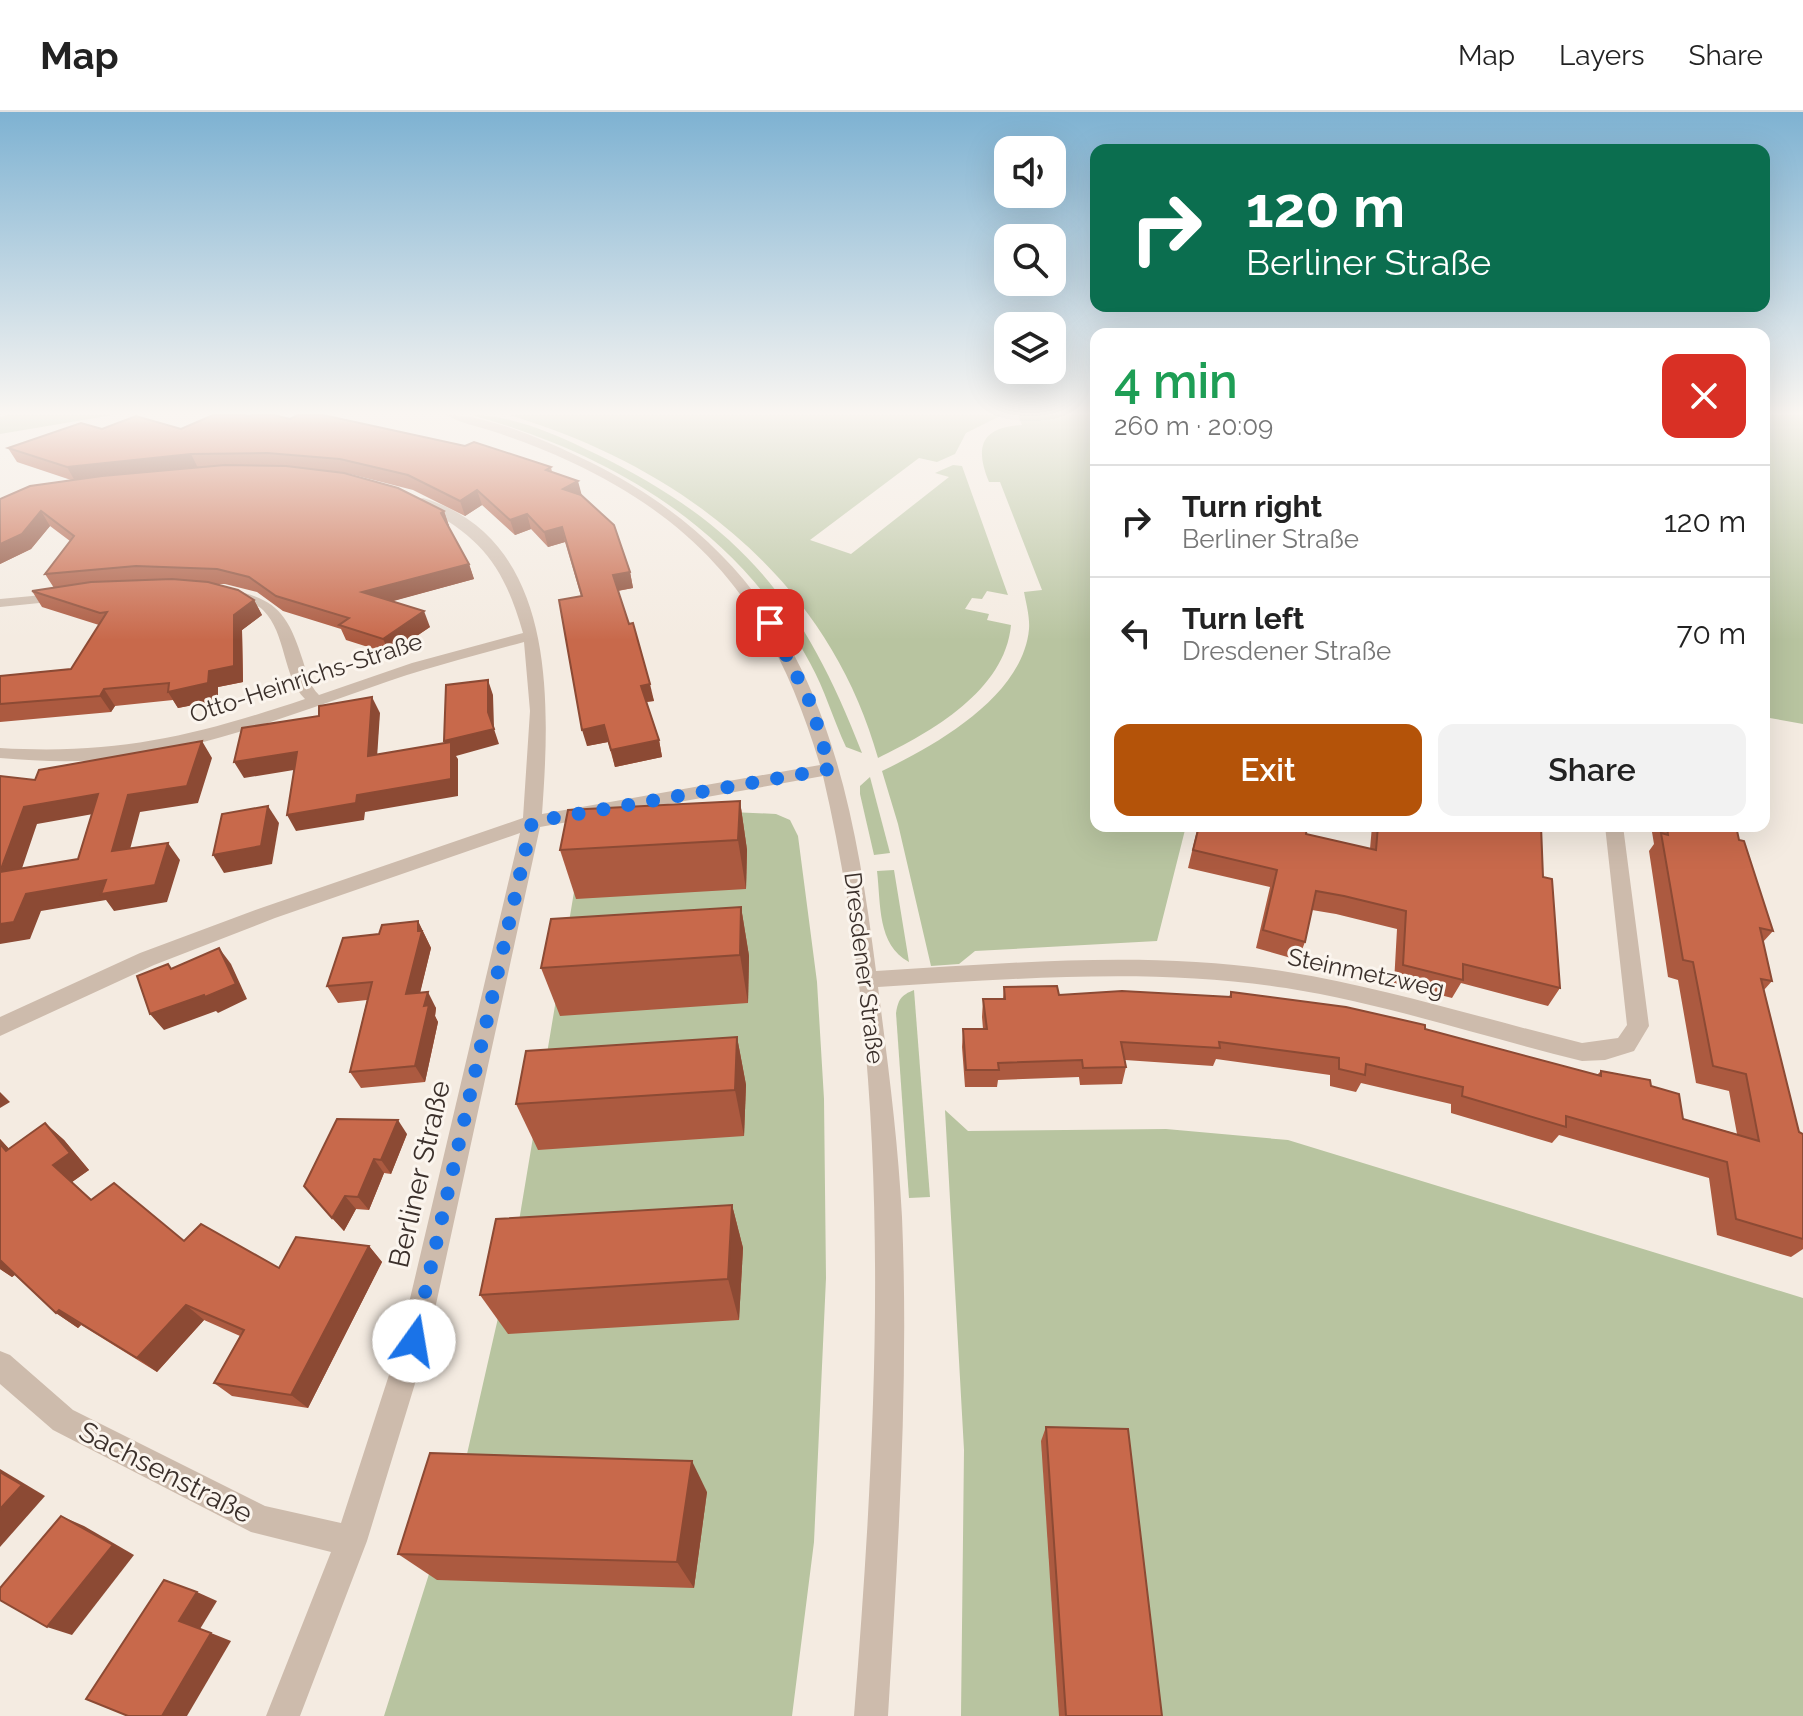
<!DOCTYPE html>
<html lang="en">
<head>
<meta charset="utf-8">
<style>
  body { margin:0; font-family:Raleway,sans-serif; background:#f2f2f2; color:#222; height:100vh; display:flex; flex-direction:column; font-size:30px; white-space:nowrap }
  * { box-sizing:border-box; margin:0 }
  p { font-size:26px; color:#767676 }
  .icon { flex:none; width:44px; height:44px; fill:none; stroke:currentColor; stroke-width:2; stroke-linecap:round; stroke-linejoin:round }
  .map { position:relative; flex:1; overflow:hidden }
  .details { position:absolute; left:1090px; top:216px; width:680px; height:504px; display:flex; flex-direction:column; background:#fff; border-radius:16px; box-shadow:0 8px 32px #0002 }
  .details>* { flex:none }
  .banner { position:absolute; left:1090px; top:32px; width:680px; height:168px; border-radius:16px; box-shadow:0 8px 32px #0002; background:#0b6e4f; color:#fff; overflow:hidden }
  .fabs { position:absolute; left:994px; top:24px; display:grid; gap:16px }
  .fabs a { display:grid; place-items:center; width:72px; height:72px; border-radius:16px; background:#fff; box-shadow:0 8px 32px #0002; font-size:40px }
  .pin { position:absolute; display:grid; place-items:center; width:68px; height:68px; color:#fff; margin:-34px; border-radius:16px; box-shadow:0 4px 12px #0006 }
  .me { position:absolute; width:88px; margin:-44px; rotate:13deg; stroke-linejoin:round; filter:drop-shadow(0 0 6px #0008) }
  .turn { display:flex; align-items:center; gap:28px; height:168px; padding:0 24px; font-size:36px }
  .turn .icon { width:104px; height:104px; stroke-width:2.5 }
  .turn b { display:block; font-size:56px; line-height:68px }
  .round { display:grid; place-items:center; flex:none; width:84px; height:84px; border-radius:16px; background:#f2f2f2 }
  .overview { display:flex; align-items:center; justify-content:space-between; height:136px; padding:0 24px }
  h1 { font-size:48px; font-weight:600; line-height:60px; color:#1e9e55 }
  .action { display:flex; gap:16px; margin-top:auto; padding:16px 24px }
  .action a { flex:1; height:92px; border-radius:16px; background:#b45309; color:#fff; font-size:32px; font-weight:600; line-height:92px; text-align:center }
  .action a+a { background:#f2f2f2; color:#222 }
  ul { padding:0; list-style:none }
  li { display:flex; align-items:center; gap:24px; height:112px; padding:0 24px; border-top:2px solid #e0e0e0 }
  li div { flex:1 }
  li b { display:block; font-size:30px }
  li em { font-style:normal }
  header { display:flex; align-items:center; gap:48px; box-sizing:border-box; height:112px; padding:0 40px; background:#fff; border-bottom:2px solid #e0e0e0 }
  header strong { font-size:38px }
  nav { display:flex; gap:44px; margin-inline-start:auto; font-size:28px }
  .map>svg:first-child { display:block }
  .green { fill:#b8c4a0 }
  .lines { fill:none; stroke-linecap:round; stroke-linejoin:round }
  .street { fill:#cdbbac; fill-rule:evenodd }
  .wall { fill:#ac5a40 }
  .shaded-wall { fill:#8c4a34 }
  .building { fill:#c8694b; stroke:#8c4a34; stroke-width:2 }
  .route { stroke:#1a73e8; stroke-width:14; stroke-dasharray:0 25.2 }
  .labels { text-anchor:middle; stroke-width:6; stroke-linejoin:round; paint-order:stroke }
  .street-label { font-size:24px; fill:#3b302b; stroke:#fbf5ee }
  .near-street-label { font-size:28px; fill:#3b302b; stroke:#fbf5ee }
</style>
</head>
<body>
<header>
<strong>Map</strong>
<nav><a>Map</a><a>Layers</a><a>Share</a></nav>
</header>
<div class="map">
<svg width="1803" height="1604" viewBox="0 0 1803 1604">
  <rect width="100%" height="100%" fill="#f4ebe1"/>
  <g class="green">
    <polygon points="7,303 113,303 0,322 0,305"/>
    <path d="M472,303C513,303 557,323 594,341C741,412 804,490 862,641L846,635C833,607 825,578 810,551C739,418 614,343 472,303Z"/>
    <path d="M509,303H1002L966,321L955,342L937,350L919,346L810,428L851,442L949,365L935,361L953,353L962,354L1008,483L987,479L982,487L972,486L965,497L989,502L987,508L1011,513C1005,579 931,620 878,646C828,467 680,354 509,303Z"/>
    <path d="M1018,303H1096V714H1186L1157,829L975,839L959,852L931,854L898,712L882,659C936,633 1023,584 1029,517C1030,505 1026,491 1024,480L1042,478L1000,370H989C974,334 982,315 1022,313Z"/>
    <polygon points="1764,303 1803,303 1803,612 1764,605"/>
    <polygon points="870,665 890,741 874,743 860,682 860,674"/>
    <polygon points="709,699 776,702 790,708 798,724 817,870 824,987 826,1166 814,1430 792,1604 384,1604 467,1342 516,1127 579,750"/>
    <path d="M894,758L909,850C877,833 881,792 877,759Z"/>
    <path d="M914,878L930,1085L909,1086L896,901C898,888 901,883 914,878Z"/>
    <polygon points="945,998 968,1019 1166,1017 1288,1028 1803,1186 1803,1604 961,1604 964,1338"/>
  </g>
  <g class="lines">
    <g class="street">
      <path d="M447,303C491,303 550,331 590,350C806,457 848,638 876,859C1013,851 1152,838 1288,860C1387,876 1484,907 1582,931L1618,926L1627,913L1605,714H1623L1649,914L1634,939L1605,948L1582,949C1484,925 1386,892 1286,876C1151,855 1014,867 878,875C888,952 898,1028 902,1105C909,1271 898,1438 888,1604H854C879,1291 895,973 823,664L540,715L428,1229L367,1429L300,1604H266L331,1440L251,1420L53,1318L0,1272V1239L10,1243L73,1298L265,1394L341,1411L400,1229L520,721L275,806L154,853L0,924V905L140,841L261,796L523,706L530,599L524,530C473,544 422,557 372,575C287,604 200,639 109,647C73,651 37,649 0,646V636C117,643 195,624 305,587C282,564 287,522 263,498C253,488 235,487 222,484V478L227,477C276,486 288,501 303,549C307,562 309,573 319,583L412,551L523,521C504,454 481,424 419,393V387L423,386C558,427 550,590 542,702L820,653C776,507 712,416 571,350C546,338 519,328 492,319C477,314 459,311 447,303Z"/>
      <polygon points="64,481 69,482 69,488 0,495 0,487"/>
    </g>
  </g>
  <g class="wall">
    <polygon points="249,304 290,307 551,355 552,360 582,384 630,460 633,476 618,479 654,589 646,590 659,628 662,645 615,655 608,630 587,634 581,484 565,430 548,435 531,417 515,423 482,393 465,404 413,378 346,361 444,399 449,414 448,415 469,452 474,467 392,489 430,515 390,542 346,528 341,517 283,499 257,480 225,472 214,472 254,488 262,503 242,518 243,570 218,575 218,588 178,596 173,588 115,594 111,600 0,610 0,564 71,557 99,513 42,495 32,479 54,476 45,462 70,429 50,414 31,437 0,452 0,387 71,368 17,350 8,336 102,317 181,317"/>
    <polygon points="740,689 747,738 746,777 576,787 560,738"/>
    <polygon points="1198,714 1306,722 1370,737 1372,714 1541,714 1543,765 1560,876 1548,894 1461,871 1452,886 1394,871 1397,817 1336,802 1312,798 1305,830 1298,848 1256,836 1270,775 1188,756"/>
    <polygon points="1651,714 1736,714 1739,728 1773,819 1763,830 1772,869 1764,878 1799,1020 1803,1022 1803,1137 1791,1145 1717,1123 1709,1066 1559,1023 1552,1031 1451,1001 1451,992 1361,971 1356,980 1330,974 1330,963 1216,947 1213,954 1125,948 1126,955 1122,972 1080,973 1079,965 998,968 997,975 965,975 962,935 963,917 983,917 982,905 983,887 1003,887 1004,875 1059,883 1229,885 1231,880 1425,917 1597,963 1601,959 1651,974 1683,1007 1737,1022 1729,979 1696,971 1678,868 1668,865 1649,739 1654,732"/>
    <polygon points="741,795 749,844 748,891 560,904 541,856"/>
    <polygon points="418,809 431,836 420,880 436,896 435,904 438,910 425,970 361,976 350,960 367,888 338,891 327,874 379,822"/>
    <polygon points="737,925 746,973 744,1024 538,1038 516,992"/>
    <polygon points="45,1011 64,1028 89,1058 72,1070 92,1088 184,1129 279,1156 369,1134 382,1150 308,1296 232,1284 214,1271 240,1224 204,1208 157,1260 81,1213 78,1216 56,1201 15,1163 12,1165 0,1157 0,1027 9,1037"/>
    <polygon points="407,1022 391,1062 384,1061 369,1098 356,1097 344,1119 304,1074"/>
    <polygon points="732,1093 743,1136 739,1208 508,1222 480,1183"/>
    <polygon points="1046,1315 1162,1604 1059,1604 1041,1329"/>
    <polygon points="707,1380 694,1476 437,1468 398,1442"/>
  </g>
  <g class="shaded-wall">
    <polygon points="191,342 198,356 75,369 67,355"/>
    <polygon points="578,369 582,384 563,377"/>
    <polygon points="477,378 482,393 465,404 460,389"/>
    <polygon points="41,399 50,414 31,437 0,452 0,432"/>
    <polygon points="444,399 449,414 446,416 441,401"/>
    <polygon points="527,402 531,417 515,423 510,408"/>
    <polygon points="562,415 565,430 548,435 544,420"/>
    <polygon points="469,452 474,467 368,496 362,480"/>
    <polygon points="630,460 633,476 616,479 613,463"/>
    <polygon points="254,488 262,503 242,518 243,570 218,575 218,588 178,596 168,580 234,503"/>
    <polygon points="424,499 430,515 390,542 383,527"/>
    <polygon points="488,568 493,583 494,616 488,600"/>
    <polygon points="650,572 654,589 645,590 641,574"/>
    <polygon points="104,577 115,594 111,600 100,584"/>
    <polygon points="372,585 380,601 376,661 368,644"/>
    <polygon points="604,613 608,630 587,634 582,618"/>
    <polygon points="494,617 499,632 456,644 458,647 458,684 365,700 364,708 296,719 287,703 357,683 451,645 444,629"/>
    <polygon points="659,628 662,645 615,655 611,638"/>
    <polygon points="202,629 212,646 198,691 140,700 125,756 112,739 128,683"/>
    <polygon points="297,640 306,656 244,666 234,650"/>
    <polygon points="98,682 110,699 37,712 15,777 0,761 24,695"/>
    <polygon points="740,689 747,738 746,777 738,728"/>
    <polygon points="268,694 279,711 272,752 224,761 213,743"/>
    <polygon points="168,731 180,748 167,790 114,799 106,788 41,799 30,827 0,832 0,812 26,782"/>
    <polygon points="741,795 749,844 748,891 740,843"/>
    <polygon points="418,809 431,836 416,898 406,882 418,819"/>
    <polygon points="219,836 231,852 247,887 218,901 216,899 164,918 150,902"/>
    <polygon points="428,880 436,896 435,904 438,910 425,970 415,954 424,894"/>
    <polygon points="737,925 746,973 744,1024 735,978"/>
    <polygon points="0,980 10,990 0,996"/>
    <polygon points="398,1008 407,1022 391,1062 381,1048"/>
    <polygon points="45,1011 64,1028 89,1058 72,1070 111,1105 53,1053"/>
    <polygon points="0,1027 27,1056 6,1039 0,1032"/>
    <polygon points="374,1047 384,1061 369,1098 358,1085"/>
    <polygon points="345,1084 356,1097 344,1119 332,1106"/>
    <polygon points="732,1093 743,1136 739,1208 728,1167"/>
    <polygon points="369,1134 382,1150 308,1296 291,1283"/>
    <polygon points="0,1148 18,1160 12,1165 0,1157"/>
    <polygon points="186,1193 204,1208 157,1260 137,1246"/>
    <polygon points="59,1198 81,1213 78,1216 56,1201"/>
    <polygon points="692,1349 707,1380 694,1476 677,1450"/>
    <polygon points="0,1357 45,1384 0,1435"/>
    <polygon points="61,1404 84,1414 134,1443 72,1523 47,1515"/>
    <polygon points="197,1480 217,1489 200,1517 179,1509"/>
    <polygon points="211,1521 231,1529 187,1604 162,1604"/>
  </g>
  <g class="building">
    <polygon points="213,303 244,303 249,304 252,303 274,303 290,307 298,303 323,303 465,334 474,330 551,355 546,358 578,369 563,377 581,383 614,413 630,460 613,463 629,512 633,511 650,572 641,574 659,628 611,638 604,613 582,618 559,488 582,484 562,415 544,420 527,402 510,408 477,378 460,389 408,363 340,347 267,341 191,342 67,355 8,336 81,311 102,317 136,304 181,317"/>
    <polygon points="225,353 286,354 344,361 398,376 444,399 441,401 469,452 362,480 424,499 383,527 339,513 349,506 276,484 249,465 217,457 136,454 45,462 74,424 41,399 22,422 0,432 0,387 30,374 102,364"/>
    <polygon points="172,467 208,470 238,478 254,488 234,503 234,554 209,559 208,571 168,580 169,571 104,577 100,584 0,592 0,564 71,557 107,500 100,501 32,479 91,470"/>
    <polygon points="488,568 488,600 494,617 444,629 446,573"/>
    <polygon points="372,585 368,644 451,630 451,667 357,683 356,691 287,703 297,640 234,650 242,616 319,604 319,594"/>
    <polygon points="202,629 187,674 128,683 112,739 168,731 155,773 101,782 106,768 26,782 14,810 0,812 0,760 78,747 98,682 24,695 0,760 0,664 35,668 39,658"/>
    <polygon points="740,689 738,728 560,738 568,698"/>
    <polygon points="268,694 261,734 213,743 222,702"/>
    <polygon points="1199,714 1307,714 1306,722 1376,738 1378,714 1541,714 1543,765 1552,767 1560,876 1463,852 1463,868 1403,853 1406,799 1344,784 1316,779 1305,830 1263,818 1277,758 1193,738"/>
    <polygon points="1667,714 1736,714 1739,728 1744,729 1773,819 1760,816 1772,869 1761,867 1799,1020 1803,1022 1803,1127 1736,1107 1727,1050 1566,1004 1566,1015 1462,984 1463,975 1366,952 1365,963 1339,957 1339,946 1219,930 1220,936 1121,930 1126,955 1083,956 1082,948 998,951 999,958 966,958 963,917 987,917 983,887 1005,887 1004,875 1057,874 1059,883 1122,879 1231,885 1231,880 1346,895 1425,913 1425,917 1601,964 1601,959 1650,968 1651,974 1679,982 1683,1007 1759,1029 1746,962 1713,954 1693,850 1683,848 1661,721 1668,723"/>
    <polygon points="741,795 740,843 541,856 551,807"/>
    <polygon points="418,809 418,819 422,819 406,882 428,880 424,894 429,893 415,954 350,960 372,870 327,874 343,826 379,822 382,813"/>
    <polygon points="219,836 236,872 205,885 204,883 150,902 137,864 168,852 171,857"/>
    <polygon points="737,925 735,978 516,992 526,939"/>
    <polygon points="337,1007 398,1008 381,1048 374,1047 358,1085 345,1084 332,1106 304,1074"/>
    <polygon points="45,1011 70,1041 53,1053 91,1088 114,1071 184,1129 201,1112 279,1156 296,1125 369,1134 291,1283 214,1271 244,1218 186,1193 137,1246 59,1198 56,1201 0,1148 0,1032 6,1039"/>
    <polygon points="732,1093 728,1167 480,1183 496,1107"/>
    <polygon points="1046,1315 1128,1317 1162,1604 1066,1604"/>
    <polygon points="430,1341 692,1349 677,1450 398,1442"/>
    <polygon points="0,1360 22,1373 0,1397"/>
    <polygon points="61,1404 113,1433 47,1515 0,1488 0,1476"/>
    <polygon points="164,1468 197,1480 179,1509 211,1521 162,1604 128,1604 86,1587"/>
  </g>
  <linearGradient id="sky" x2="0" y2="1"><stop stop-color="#7eb2d2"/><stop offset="0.57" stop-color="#faf6f2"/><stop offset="1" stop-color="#faf6f2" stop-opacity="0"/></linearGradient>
  <rect width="1803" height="528" fill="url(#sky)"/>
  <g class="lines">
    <polyline class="route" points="414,1229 532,710 830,657 811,592 770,511"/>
  </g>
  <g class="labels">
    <g class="street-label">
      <text transform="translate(306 566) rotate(-18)" y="8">Otto-Heinrichs-Straße</text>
      <text transform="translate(864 856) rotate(83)" y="8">Dresdener Straße</text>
      <text transform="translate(1366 861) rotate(12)" y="8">Steinmetzweg</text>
    </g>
    <g class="near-street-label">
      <text transform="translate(419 1062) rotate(-77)" y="10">Berliner Straße</text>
      <text transform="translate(166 1360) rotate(27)" y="10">Sachsenstraße</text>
    </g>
  </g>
</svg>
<div class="fabs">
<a><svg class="icon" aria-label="sound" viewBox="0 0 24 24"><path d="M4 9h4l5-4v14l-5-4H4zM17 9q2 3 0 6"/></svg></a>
<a><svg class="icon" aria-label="search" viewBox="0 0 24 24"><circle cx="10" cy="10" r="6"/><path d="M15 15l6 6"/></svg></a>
<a><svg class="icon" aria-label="layers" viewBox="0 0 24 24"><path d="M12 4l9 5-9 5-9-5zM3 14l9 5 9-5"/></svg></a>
</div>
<div class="pin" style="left:770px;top:511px;background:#d93025"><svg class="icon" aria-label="arrive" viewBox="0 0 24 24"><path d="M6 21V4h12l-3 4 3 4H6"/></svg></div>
<svg class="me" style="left:414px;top:1229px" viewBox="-20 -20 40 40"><circle r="19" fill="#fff"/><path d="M0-13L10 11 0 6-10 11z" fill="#1a73e8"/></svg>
<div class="banner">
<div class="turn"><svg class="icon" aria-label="right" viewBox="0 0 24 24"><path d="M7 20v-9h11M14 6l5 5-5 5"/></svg><div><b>120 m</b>Berliner Straße</div></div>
</div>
<section class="details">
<div class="overview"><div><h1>4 min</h1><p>260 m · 20:09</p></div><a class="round" style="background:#d93025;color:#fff"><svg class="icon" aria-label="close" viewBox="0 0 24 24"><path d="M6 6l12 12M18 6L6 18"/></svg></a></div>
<ul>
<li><svg class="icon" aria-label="right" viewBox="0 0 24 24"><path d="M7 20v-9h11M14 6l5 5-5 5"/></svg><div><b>Turn right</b><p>Berliner Straße</p></div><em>120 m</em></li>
<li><svg class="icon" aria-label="left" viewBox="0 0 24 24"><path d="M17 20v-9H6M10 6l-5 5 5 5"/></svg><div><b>Turn left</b><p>Dresdener Straße</p></div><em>70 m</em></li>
</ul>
<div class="action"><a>Exit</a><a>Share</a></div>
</section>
</div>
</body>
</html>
